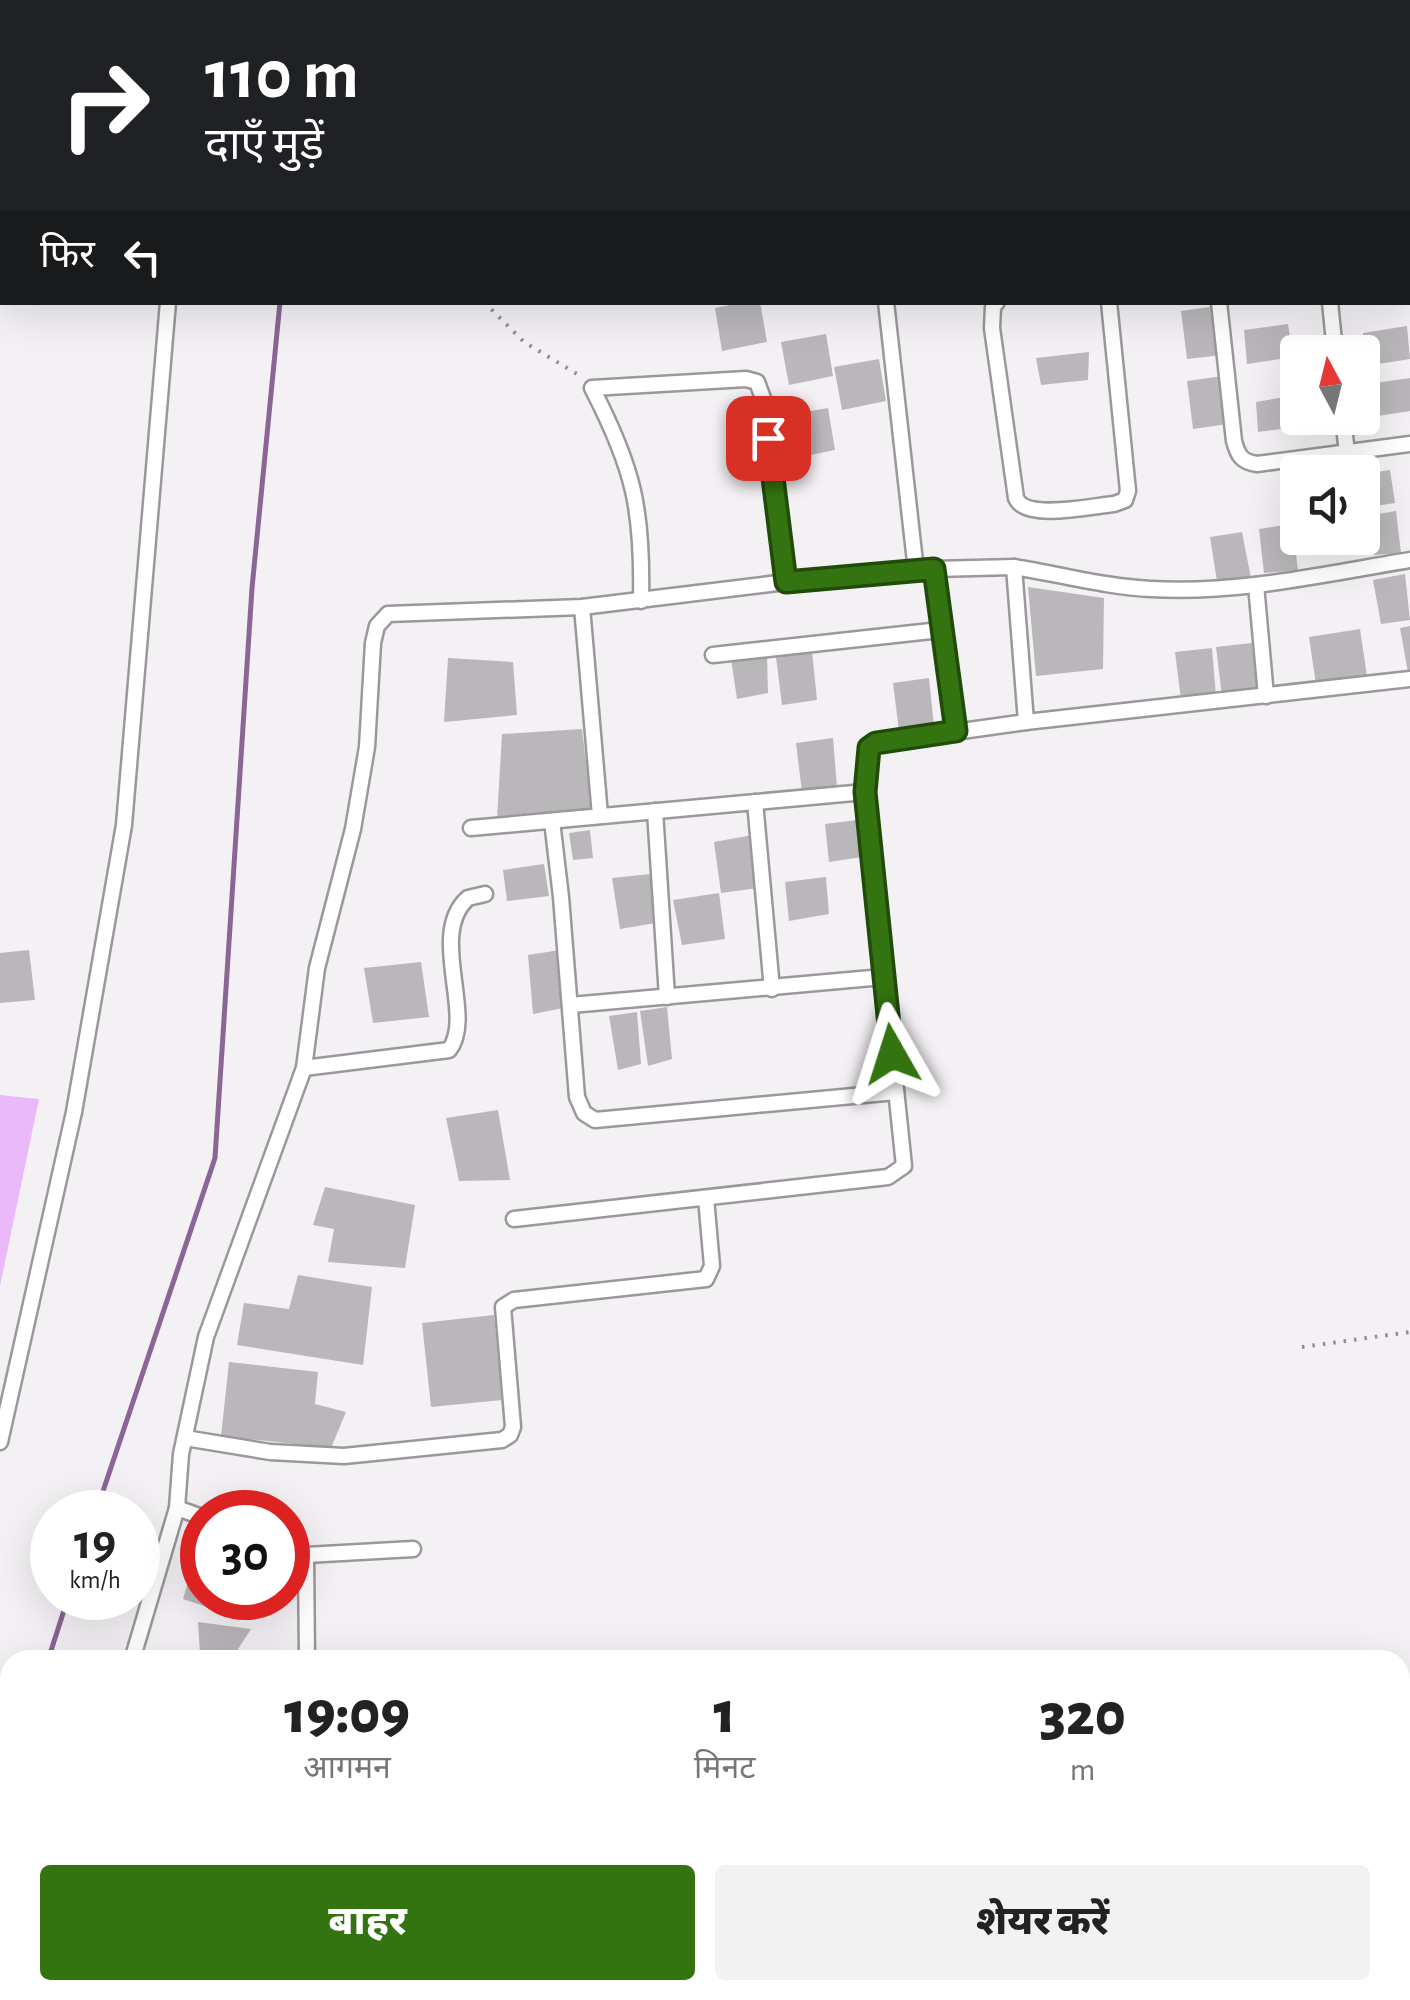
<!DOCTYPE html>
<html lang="hi">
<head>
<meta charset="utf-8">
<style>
  body { margin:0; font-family:"Alegreya Sans","Noto Sans Devanagari",sans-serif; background:#f2f2f2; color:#222; height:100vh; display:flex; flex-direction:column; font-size:38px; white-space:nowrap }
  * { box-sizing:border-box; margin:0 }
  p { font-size:32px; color:#767676 }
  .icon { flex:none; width:55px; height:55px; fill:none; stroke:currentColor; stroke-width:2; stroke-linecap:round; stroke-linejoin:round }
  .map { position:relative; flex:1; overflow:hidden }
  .side { position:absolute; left:0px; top:1650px; width:1410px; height:350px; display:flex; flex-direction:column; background:#fff; border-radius:30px 30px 0 0; box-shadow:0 10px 40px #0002 }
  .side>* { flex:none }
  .banner { position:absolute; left:0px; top:0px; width:1410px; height:305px; box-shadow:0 10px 40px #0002; background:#202124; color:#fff; overflow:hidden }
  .needle { width:65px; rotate:353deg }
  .fabs { position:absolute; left:1280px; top:335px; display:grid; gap:20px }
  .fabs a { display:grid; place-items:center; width:100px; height:100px; border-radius:10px; background:#fff; box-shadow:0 10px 40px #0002; font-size:50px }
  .speed { position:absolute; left:30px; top:1490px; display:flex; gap:20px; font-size:50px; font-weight:700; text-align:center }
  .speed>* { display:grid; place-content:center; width:130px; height:130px; border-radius:50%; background:#fff; box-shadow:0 10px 40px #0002; line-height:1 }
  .speed small { font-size:25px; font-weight:400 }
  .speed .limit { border:15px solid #d22; background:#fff; color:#111 }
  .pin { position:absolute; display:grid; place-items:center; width:85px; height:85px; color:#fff; margin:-42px; border-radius:20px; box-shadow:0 5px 15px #0006 }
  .me { position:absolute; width:110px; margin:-55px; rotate:354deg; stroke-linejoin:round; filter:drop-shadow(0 0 8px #0008) }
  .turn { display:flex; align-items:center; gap:35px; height:210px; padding:0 40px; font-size:45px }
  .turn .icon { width:130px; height:130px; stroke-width:2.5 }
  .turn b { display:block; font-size:70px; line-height:85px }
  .then { display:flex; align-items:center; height:95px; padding:0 40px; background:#0003; gap:20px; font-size:38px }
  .eta { display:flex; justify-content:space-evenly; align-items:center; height:170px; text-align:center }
  .eta b { font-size:60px; font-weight:800; line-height:70px }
  .action { display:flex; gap:20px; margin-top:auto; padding:20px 40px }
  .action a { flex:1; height:115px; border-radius:10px; background:#337410; color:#fff; font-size:40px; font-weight:800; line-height:115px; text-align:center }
  .action a+a { background:#f2f2f2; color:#222 }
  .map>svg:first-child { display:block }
  .green { fill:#eab9fa }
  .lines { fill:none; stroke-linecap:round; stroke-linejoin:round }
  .stream { stroke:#8a6596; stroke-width:5 }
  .building { fill:#bab7ba }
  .minor-casing { stroke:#9b989c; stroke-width:19 }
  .path { stroke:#908e91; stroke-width:4; stroke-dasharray:2.5 8; stroke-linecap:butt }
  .minor { stroke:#fff; stroke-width:14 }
  .route-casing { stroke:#214b0a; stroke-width:25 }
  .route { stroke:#337410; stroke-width:18 }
</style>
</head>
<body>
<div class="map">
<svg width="1410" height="2000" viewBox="0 0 1410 2000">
  <rect width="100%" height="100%" fill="#f4f1f5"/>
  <polygon class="green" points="0,1095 39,1099 0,1286"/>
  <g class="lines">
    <g class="stream">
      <polyline points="301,2 301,0"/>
      <polyline points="96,1512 215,1158 252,588 280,302"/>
      <polyline points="48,1660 68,1598"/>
      <polyline points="0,1807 10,1777"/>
    </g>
  </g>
  <g class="building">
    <polygon points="745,302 760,302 767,342 722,351 715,308"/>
    <polygon points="1217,306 1222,355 1187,359 1181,311"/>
    <polygon points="1288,324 1293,357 1247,364 1244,330"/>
    <polygon points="1407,326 1410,359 1366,366 1363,333"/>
    <polygon points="826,334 833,376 789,385 781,342"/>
    <polygon points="1089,352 1088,380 1041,385 1036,358"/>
    <polygon points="879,359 886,401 842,410 834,367"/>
    <polygon points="1223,376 1228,424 1193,429 1187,381"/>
    <polygon points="1410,378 1410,411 1371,417 1368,384"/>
    <polygon points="1296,395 1297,427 1258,432 1256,402"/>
    <polygon points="828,408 835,450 791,459 783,416"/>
    <polygon points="1390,470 1395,503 1362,508 1362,474"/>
    <polygon points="1396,511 1401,553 1374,555 1372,515"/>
    <polygon points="1292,524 1298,570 1264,573 1259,529"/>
    <polygon points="1242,532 1251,578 1217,581 1210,537"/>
    <polygon points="1405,574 1410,620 1381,624 1373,580"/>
    <polygon points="1028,587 1104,598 1103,669 1036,676"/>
    <polygon points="1410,626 1410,673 1408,673 1400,628"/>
    <polygon points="1360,629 1367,676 1316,685 1309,637"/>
    <polygon points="1252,643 1257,691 1222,696 1216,647"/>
    <polygon points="1212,648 1216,696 1181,700 1175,652"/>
    <polygon points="812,651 817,700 782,705 776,657"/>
    <polygon points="767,654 768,693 737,699 731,659"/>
    <polygon points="448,658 513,662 517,715 444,722"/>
    <polygon points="929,678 934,727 899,731 893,683"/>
    <polygon points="582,729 592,813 497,819 502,734"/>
    <polygon points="833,738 837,787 802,792 796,743"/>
    <polygon points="866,819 869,856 829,862 825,824"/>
    <polygon points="590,830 593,858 573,860 569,833"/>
    <polygon points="753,835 758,888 721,893 714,842"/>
    <polygon points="544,864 549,896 507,901 503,870"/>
    <polygon points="651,874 656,923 620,929 612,878"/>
    <polygon points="826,877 829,914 789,921 785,882"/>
    <polygon points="719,893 725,939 682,945 673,900"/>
    <polygon points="29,950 35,1000 0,1003 0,953"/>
    <polygon points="560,950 568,1007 533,1014 528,955"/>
    <polygon points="421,962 429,1017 373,1023 364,968"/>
    <polygon points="667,1007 672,1059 648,1066 640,1011"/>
    <polygon points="637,1012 641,1064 618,1070 609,1016"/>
    <polygon points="498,1110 510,1180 459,1181 446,1118"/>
    <polygon points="325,1187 415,1205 405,1268 328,1262 334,1229 313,1225"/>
    <polygon points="298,1275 372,1287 363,1365 237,1345 244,1303 289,1309"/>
    <polygon points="494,1315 502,1400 431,1407 422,1323"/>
    <polygon points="229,1362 318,1372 315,1404 346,1412 331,1448 221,1436"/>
    <polygon points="196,1555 202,1557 202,1598 250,1598 243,1619 183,1599"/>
    <polygon points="198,1622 251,1629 231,1660 182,1660 182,1653 200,1654"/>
    <polygon points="60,1990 118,1990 115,2000 95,2000"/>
    <polygon points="144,1990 165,1990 164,2000 144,2000"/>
  </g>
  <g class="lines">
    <g class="minor-casing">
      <g id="minor">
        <polyline points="867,0 867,2"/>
        <polyline points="191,2 192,0"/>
        <polyline points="1408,240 1410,240"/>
        <polyline points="886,302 916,571"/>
        <path d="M997,302L993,307L992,328L1016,498C1025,521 1092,506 1114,504L1125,500L1128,491L1109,302"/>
        <path d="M1219,302L1234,441C1238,456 1242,462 1257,464L1410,444"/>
        <polyline points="1330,302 1335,352"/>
        <polyline points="1343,418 1347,453"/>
        <path d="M1014,567C1060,574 1105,587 1151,589C1238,594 1325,574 1410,560"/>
        <polyline points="934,569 956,731"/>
        <polyline points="1256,585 1266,696"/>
        <path d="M641,601C643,510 634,469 592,388L746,379L757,382L764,401L786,582"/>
        <polyline points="582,607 600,815"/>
        <polyline points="713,655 940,630"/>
        <polyline points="755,802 772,989"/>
        <polyline points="655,811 667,997"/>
        <polyline points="552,821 561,897 577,1097 584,1113 595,1120 896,1092"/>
        <polyline points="471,828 865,792"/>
        <polyline points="571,1005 883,977"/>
        <path d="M304,1068L449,1050C476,1016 427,934 468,898L485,894"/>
        <polyline points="514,1219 888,1177 904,1166 865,792 869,748 876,743 1026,722 1410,679"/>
        <polyline points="185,1438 270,1452 344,1456 502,1440 510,1435 513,1427 503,1307 514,1300 706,1279 712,1266 706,1198"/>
        <polyline points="0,1442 74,1112 124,825 168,302"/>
        <polyline points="177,1508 202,1517"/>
        <polyline points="288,1548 306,1555 413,1549"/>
        <polyline points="306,1555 307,1660"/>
        <polyline points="132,1660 177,1508 181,1454 206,1337 304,1068 317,968 353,829 367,747 373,643 377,626 388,614 582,607 786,582 934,569 1014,567 1026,722"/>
        <polyline points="1400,1982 1410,1970"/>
        <polyline points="212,1990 213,2000"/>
        <polyline points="26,2000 29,1990"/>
        <polyline points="1384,2000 1393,1990"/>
      </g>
    </g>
    <g class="path">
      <polyline points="416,2 416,0"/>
      <polyline points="484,302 524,342 582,377"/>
      <polyline points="1302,1347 1410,1332"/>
    </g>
    <use href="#minor" class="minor"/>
  </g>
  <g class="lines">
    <g class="route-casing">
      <polyline id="route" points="768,438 786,582 934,569 956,731 876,743 869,748 865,792 892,1054"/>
    </g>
    <use href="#route" class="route"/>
  </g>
</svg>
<div class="fabs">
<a><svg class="needle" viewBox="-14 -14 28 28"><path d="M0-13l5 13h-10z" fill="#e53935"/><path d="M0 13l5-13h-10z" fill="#767676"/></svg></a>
<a><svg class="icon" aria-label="sound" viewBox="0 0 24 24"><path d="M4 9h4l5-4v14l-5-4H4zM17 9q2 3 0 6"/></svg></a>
</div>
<div class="speed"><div>19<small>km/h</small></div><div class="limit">30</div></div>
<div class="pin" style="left:768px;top:438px;background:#d93025"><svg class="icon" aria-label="arrive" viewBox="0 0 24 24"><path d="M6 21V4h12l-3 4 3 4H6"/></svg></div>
<svg class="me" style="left:892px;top:1054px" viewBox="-20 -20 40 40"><path d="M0-17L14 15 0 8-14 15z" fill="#337410" stroke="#fff" stroke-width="4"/></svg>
<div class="banner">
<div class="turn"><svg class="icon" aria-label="right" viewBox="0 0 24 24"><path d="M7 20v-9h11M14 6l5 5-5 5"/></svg><div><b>110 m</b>दाएँ मुड़ें</div></div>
<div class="then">फिर<svg class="icon" aria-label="left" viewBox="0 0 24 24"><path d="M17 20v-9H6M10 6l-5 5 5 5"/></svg></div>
</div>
<section class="side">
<div class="eta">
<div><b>19:09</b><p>आगमन</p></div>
<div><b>1</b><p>मिनट</p></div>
<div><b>320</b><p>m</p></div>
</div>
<div class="action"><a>बाहर</a><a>शेयर करें</a></div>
</section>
</div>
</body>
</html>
